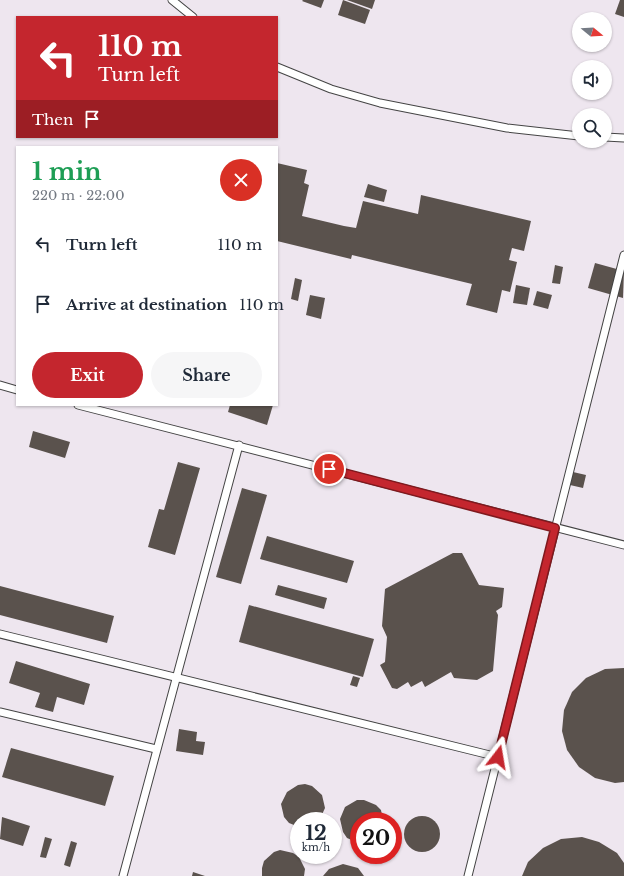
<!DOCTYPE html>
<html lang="en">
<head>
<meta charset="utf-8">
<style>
  body { margin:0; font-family:"Libre Baskerville",serif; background:#f6f6f7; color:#1f2937; height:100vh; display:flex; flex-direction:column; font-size:15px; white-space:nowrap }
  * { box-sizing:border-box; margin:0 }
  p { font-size:13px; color:#747a83 }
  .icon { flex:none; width:22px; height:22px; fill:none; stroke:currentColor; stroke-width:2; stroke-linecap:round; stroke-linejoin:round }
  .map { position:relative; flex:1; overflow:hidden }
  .drawer { position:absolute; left:16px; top:146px; width:262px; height:260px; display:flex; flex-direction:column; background:#fff; border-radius:0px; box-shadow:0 1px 3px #0004 }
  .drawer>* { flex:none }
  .hud { position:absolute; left:16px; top:16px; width:262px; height:122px; border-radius:0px; box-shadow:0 1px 3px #0004; background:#c4262e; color:#fff; overflow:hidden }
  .needle { width:26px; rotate:108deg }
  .tools { position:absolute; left:572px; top:12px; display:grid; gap:8px }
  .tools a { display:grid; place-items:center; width:40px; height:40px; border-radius:50%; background:#fff; box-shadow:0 1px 3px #0004; font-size:20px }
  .speed { position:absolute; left:290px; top:812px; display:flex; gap:8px; font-size:20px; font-weight:700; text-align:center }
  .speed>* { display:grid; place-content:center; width:52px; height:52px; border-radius:50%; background:#fff; box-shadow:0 1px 3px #0004; line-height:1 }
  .speed small { font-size:10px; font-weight:400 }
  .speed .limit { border:6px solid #d22; background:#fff; color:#111 }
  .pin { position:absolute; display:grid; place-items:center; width:34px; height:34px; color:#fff; margin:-17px; border:2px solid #fff; border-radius:50%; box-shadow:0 1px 4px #0007 }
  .me { position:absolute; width:44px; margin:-22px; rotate:14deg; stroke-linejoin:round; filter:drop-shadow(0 0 3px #0008) }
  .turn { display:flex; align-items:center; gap:14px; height:84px; padding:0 16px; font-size:18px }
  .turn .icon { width:52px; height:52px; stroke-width:2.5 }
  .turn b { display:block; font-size:28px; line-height:34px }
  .then { display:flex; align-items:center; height:38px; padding:0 16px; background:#0003; gap:8px; font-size:15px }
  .round { display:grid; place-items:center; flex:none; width:42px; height:42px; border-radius:21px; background:#f6f6f7 }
  .headline { display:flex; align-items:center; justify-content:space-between; height:68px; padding:0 16px }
  h1 { font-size:24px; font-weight:800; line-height:30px; color:#1e9e55 }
  .action { display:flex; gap:8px; margin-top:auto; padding:8px 16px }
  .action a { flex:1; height:46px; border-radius:24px; background:#c4262e; color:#fff; font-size:16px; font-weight:800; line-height:46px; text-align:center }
  .action a+a { background:#f6f6f7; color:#1f2937 }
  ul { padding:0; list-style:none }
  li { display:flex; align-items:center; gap:12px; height:60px; padding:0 16px }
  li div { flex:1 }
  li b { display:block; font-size:15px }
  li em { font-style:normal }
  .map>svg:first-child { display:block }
  .industrial { fill:#eee6ef; fill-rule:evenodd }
  .building { fill:#5a524d }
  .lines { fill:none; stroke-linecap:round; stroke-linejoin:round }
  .service-casing { stroke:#444; stroke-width:9 }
  .service { stroke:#fff; stroke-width:7 }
  .route-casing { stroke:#7f191e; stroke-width:10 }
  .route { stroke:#c4262e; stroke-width:7 }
</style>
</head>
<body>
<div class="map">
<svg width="624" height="876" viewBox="0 0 624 876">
  <rect width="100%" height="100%" fill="#fffdf5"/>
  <path class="industrial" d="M0,0H624V876H0ZM17,17H277V137H17ZM579,19H605V45H579ZM579,67H605V93H579ZM579,115H605V141H579ZM17,147H277V405H17ZM299,821H333V855H299ZM359,821H393V855H359Z"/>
  <g class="building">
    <polygon points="303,0 324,0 321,8 302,1"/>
    <polygon points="343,0 370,10 365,24 338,15"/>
    <polygon points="347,0 375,0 372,9"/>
    <polygon points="620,0 624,0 624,17 615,14"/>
    <polygon points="277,163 307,170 304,183 309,185 302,216 344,226 356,228 363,201 418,214 421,195 531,221 524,251 512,248 509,260 517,262 510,292 502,290 497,313 466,305 472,284 352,255 351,259 277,241"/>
    <polygon points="368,184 387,190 384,202 364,197"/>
    <polygon points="595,263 624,271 623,298 588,288"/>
    <polygon points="555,265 563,267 560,284 552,283"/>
    <polygon points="295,278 302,280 298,301 291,299"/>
    <polygon points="516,285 530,288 527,305 513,303"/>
    <polygon points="537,291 552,295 548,309 533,305"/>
    <polygon points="310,295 325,298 321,319 306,315"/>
    <polygon points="230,405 273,405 267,425 228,412"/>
    <polygon points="33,431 70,442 65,458 29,447"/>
    <polygon points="178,462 200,468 175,555 148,547 159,509 164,510"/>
    <polygon points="573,472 586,475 583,488 570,485"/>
    <polygon points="242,488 267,495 241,584 216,577"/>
    <polygon points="267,536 354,561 347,583 260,559"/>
    <polygon points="453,553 462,553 479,585 504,588 502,607 496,611 498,615 493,671 477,680 454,678 451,672 425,687 422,681 411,687 408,682 397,689 392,688 380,665 385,662 387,637 382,626 385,589"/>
    <polygon points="278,585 327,598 324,609 275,595"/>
    <polygon points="0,586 114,616 107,643 0,615"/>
    <polygon points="249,605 374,639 363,677 239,642"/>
    <polygon points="16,661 90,684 84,705 57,697 53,712 35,707 40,693 9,683"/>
    <polygon points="624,668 624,782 615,783 595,778 579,767 567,750 562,731 564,710 572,692 586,678 605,669"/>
    <polygon points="353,676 360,678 357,687 350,685"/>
    <polygon points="179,729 197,732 196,741 205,742 203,755 176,751"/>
    <polygon points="11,748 114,776 105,806 2,777"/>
    <polygon points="305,784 312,786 322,795 325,808 319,821 299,821 299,827 289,823 284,817 281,804 287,792 298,785"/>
    <polygon points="357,800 364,800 376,805 381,810 383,821 359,821 359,843 347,838 343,832 340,819 345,807"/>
    <circle cx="422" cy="834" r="18"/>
    <polygon points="2,817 30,826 23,846 0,839"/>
    <polygon points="45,837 52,839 46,858 40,857"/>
    <polygon points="582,837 599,842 617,853 624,863 624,876 522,876 528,862 543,848 561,839"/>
    <polygon points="71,841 77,843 70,867 64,865"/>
    <polygon points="280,850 293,853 299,857 305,869 304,876 262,876 262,868 264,861 274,852"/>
    <polygon points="343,864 358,868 364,876 323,876 329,869"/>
    <polygon points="193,872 205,876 192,876"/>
  </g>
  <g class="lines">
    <g class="service-casing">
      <g id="service">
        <polyline points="172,0 193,17"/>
        <polyline points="277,67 331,89 380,103 507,128 579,136"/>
        <polyline points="605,137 624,138"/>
        <polyline points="0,385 17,390"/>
        <polyline points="78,405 624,545"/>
        <polyline points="0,634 498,757"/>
        <polyline points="0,712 156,749"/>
        <polyline points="123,876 239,445"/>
        <polyline points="468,876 624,255"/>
      </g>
    </g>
    <use href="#service" class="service"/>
  </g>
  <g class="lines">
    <g class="route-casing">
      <polyline id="route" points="329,469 555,528 498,757"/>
    </g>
    <use href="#route" class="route"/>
  </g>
</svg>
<div class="tools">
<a><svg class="needle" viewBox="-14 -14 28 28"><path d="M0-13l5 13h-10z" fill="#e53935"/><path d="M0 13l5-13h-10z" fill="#747a83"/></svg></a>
<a><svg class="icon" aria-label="sound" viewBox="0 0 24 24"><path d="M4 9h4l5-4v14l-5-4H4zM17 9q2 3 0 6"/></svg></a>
<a><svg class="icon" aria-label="search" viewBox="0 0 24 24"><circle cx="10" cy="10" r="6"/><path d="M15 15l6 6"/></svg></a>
</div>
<div class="speed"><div>12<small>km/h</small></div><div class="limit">20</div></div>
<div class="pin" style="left:329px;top:469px;background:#d93025"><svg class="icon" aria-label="arrive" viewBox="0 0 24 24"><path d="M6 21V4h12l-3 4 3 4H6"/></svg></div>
<svg class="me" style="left:498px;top:757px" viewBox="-20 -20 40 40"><path d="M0-17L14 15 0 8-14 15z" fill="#c4262e" stroke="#fff" stroke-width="4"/></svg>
<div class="hud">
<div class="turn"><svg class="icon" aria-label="left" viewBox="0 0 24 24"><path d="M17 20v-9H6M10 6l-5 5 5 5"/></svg><div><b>110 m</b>Turn left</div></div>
<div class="then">Then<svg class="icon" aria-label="arrive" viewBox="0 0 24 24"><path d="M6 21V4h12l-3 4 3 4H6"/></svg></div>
</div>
<section class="drawer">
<div class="headline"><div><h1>1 min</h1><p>220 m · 22:00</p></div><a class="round" style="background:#d93025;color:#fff"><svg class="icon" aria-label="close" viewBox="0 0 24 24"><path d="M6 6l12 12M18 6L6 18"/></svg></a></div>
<ul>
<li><svg class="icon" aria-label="left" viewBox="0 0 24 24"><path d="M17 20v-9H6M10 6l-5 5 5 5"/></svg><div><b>Turn left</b></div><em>110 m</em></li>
<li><svg class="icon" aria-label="arrive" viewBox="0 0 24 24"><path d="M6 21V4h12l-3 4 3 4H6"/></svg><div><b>Arrive at destination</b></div><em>110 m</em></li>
</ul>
<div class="action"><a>Exit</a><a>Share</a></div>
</section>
</div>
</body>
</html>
